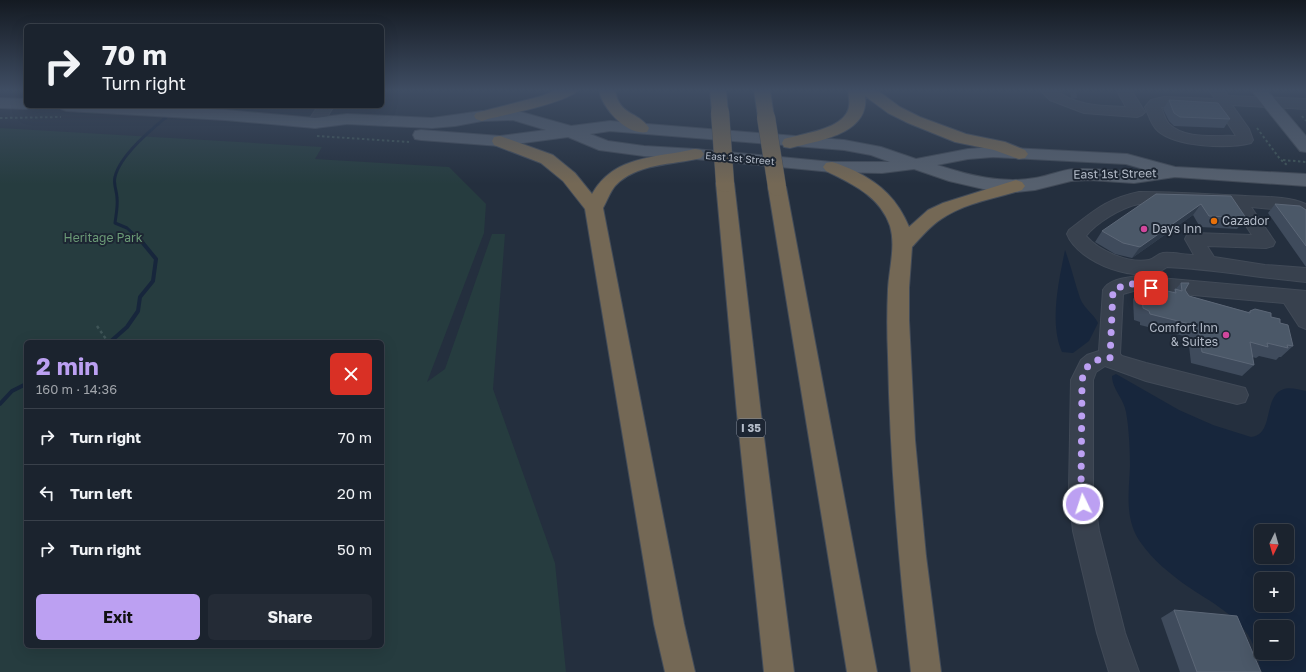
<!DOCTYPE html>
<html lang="en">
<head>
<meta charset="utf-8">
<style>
  body { margin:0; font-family:"Golos Text",sans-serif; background:#242b36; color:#f1f3f6; height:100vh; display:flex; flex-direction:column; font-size:15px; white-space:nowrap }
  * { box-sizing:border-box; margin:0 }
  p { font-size:13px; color:#a0a4aa }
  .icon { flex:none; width:22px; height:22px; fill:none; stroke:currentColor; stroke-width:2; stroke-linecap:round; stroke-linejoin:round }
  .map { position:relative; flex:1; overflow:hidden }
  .sheet { position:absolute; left:24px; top:340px; width:360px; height:308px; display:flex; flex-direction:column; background:#1b232e; border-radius:6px; box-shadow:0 4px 16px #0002,0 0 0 1px #39404a }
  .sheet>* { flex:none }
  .banner { position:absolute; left:24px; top:24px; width:360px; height:84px; border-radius:6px; box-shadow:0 4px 16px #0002,0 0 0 1px #39404a; background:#1b232e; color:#f1f3f6; overflow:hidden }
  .needle { width:26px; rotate:185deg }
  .fabs { position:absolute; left:1254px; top:524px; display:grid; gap:8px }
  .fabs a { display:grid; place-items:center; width:40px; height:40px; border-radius:6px; background:#1b232e; box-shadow:0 4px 16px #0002,0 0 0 1px #39404a; font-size:20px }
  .pin { position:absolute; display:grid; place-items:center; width:34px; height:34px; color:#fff; margin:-17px; border-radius:8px; box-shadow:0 2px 6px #0006 }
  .me { position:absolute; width:44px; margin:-22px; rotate:356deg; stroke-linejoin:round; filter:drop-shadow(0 0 3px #0008) }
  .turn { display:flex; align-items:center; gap:14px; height:84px; padding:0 12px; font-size:18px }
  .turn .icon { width:52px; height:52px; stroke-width:2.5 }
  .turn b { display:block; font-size:28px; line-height:34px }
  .round { display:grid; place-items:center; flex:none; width:42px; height:42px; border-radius:6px; background:#242b36 }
  .summary { display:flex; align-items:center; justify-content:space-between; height:68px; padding:0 12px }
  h1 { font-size:24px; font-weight:700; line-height:30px; color:#bca0f2 }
  .button { display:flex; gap:8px; margin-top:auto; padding:8px 12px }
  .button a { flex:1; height:46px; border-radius:6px; background:#bca0f2; color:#111; font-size:16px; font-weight:700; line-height:46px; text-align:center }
  .button a+a { background:#242b36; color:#f1f3f6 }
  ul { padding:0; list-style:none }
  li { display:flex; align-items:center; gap:12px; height:56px; padding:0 12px; border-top:1px solid #39404a }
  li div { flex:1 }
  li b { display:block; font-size:15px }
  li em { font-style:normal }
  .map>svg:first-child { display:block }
  .green { fill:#263c3f; fill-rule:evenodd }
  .water { fill:#17263c; fill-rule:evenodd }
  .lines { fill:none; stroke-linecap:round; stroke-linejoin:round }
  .stream-far1 { stroke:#17263c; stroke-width:3 }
  .stream { stroke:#17263c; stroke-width:4 }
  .minor-tunnel { stroke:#3a4453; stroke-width:16; stroke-dasharray:16 8; stroke-linecap:butt }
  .minor-casing { stroke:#414a57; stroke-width:2 }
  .major-casing { stroke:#414a57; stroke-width:2 }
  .highway-casing { stroke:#434c59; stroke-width:2 }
  .path-far1 { stroke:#3f5557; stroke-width:2; stroke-dasharray:2.5 2.5; stroke-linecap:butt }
  .path { stroke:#3f5557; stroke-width:2.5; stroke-dasharray:3 3; stroke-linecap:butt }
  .minor { fill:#38414e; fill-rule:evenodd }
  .major { fill:#56606e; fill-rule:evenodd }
  .highway { fill:#746855; fill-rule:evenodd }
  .highway-bridge-casing { stroke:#434c59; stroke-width:19; stroke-linecap:butt }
  .highway-bridge { stroke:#746855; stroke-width:18 }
  .wall { fill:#3f4b5c }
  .shaded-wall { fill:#2f3b4b }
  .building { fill:#4b5868; stroke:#5c6777 }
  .route { stroke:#bca0f2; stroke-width:7; stroke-dasharray:0 12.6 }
  .food-dot { fill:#e8710a; stroke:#1d2633; stroke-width:1.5 }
  .hotel-dot { fill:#d1479c; stroke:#1d2633; stroke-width:1.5 }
  .labels { text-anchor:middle; stroke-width:4; stroke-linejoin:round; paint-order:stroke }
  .far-street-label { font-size:10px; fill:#b4bcc9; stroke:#1d2633 }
  .shield { fill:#1d2633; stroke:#878f9c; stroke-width:1 }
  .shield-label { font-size:11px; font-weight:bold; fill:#b4bcc9 }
  .street-label { font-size:12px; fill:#b4bcc9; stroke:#1d2633 }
  .poi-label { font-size:12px; fill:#b4bcc9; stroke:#1d2633; text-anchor:start }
  .park-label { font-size:12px; fill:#6b9a76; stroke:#1d2633 }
</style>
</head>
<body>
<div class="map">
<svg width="1306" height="672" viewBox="0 0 1306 672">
  <rect width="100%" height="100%" fill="#242f3e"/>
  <path class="green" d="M0,128L322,147L315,159L449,167L486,204L484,233L427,382L445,369L492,234H505L493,389L555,563L566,672H0ZM26,342H382V646H26Z"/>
  <g class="water">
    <path d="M1065,250C1071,266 1075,283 1080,298C1084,309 1094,314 1098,323L1089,341L1073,353L1062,352C1049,323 1059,280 1065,250Z"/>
    <path d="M1116,374L1179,410L1213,425L1251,437C1275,435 1262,396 1284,389C1290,387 1300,390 1306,391V672H1262C1258,662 1256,650 1251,640C1239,616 1209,601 1187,586C1170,574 1153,560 1141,543C1124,520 1129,492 1130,466C1130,451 1129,428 1126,412C1124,399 1112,389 1112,376ZM1261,531H1287V557H1261ZM1261,579H1287V605H1261ZM1261,627H1287V653H1261Z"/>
  </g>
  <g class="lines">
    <path class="stream-far1" d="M143,243L127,228L115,223C116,215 118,206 117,198C117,191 113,184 115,177C120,155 153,128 170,114"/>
    <g class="stream">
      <polyline points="110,342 127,327 138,311 140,297 153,281 156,259 142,242"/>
      <polyline points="0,404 12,391 26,384"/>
    </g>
    <polyline class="minor-tunnel" points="1070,91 1076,90"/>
    <g class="minor-casing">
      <g id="minor">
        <path d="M1040,90H1056C1074,106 1103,106 1126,107L1117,91L1131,90L1145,112L1142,115L1137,117L1084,113L1050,100Z"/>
        <path d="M1209,90H1224L1228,96L1306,99V109L1232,105L1249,129L1253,140L1251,143C1228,149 1176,147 1158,131C1151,125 1149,115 1145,107L1151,100L1164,97L1215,99ZM1161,107L1218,108L1236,136C1215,135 1185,140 1169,124C1165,120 1163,112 1161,107Z"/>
        <polygon points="318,106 334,106 321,126 315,128 309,126 307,123"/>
        <path d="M1139,192C1174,192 1209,194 1245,196C1264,197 1288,196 1306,204V217L1292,211L1251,207L1275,242L1273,246L1266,248L1207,246L1214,257L1265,265L1306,268V282C1259,278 1214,269 1167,267C1141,287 1078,263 1067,234L1069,230C1095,210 1106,199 1139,192ZM1139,204H1183L1233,206L1252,235L1194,233L1187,235L1185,239L1194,255C1184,255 1173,252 1163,253C1157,254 1154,259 1149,260C1129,264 1099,251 1086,236C1096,223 1122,207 1139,204Z"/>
        <path d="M1137,276L1306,291V329L1299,326L1284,303L1137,290L1123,294L1120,354L1122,356L1146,363L1237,386L1245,388L1248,395L1245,402L1237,404L1146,381L1105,366L1096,372L1093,380V491L1099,531L1125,633L1139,672H1109L1097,633L1073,531L1069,491L1071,380L1081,360L1087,355L1099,351L1103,290C1109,279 1125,278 1137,276Z"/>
      </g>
    </g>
    <g class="major-casing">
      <g id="major">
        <polygon points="1251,90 1267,90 1306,136 1306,152 1300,151"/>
        <polygon points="0,98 26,99 26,106 33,106 26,109 0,108"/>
        <path d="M59,106H152L225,110L315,118L347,114L432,118L482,111L514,110L571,126L610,121L844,140L881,147L916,159L968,149L993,147L1127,154L1175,167L1306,174V186L1175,177L1134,183L1090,180L1071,181L1035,190L1016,192L992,191L949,181L914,169L882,173L832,172L695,159L644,156L599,150L568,137L500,146L421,140L415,139L413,135L415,131L421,130L500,136L546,130L513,120L482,121L455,126L432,128L347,124L315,128L225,120L67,111L61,109ZM610,131L844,150L871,155L890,162H832L695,149L644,146L608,141L590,134ZM993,157L1126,164L1147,170C1123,173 1098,168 1074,169C1061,170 1048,176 1035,178C1002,184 968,175 937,165L968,159Z"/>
      </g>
    </g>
    <g class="highway-casing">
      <g id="highway">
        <path d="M556,90H578C569,102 505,115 488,119L482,121L476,119L474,116L476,113L542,96Z"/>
        <path d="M599,90H615C619,116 638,111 649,128L647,132C627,136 602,108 599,90Z"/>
        <polygon points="710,90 726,90 728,112 726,115 720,117 714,115 712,112"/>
        <polygon points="754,90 770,90 774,117 772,120 766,122 760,120 758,117"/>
        <path d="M848,90H877L900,107L920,117L966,134L1005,142L1025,150L1028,154L1025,158L1019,159L994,150L955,142L908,123L888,113L865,96C870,134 818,141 790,148L784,147L782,143L784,139C801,134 836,130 846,114C851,107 849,98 848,90Z"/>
        <path d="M500,136L553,155L575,173L592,194C614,155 656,158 695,149L701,150L704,154L701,158C673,165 636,163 615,186C610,192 607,201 603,208L684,624L695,672H665L654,624L585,209L563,181L541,163L494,145L492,141L494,137Z"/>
        <path d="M832,162C840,164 848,168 855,171C881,184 898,200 909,227L928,210L943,203L1016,180L1022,182L1025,186L1022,190C998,198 969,202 946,216C933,223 922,236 912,247L909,288V320L915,440L926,556L941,672H911C899,567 890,462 888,356C887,334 887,311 888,289C889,269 896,246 890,226C880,196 852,184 826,171L823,167L826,163Z"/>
        <polygon points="725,177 731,179 734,183 761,414 794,672 764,672 737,414 716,183 719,179"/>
        <polygon points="777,181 783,183 786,187 877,672 847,672 768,187 771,183"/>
      </g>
    </g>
    <g class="path-far1">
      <polyline points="1302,116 1306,121"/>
      <polyline points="0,118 61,117"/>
      <polyline points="1257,128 1280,159 1288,166"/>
      <polyline points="317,136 409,142"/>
      <polyline points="1283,160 1306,162"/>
    </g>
    <polyline class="path" points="97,326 108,342"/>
    <use href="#minor" class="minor"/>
    <use href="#major" class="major"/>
    <use href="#highway" class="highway"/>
    <g class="highway-bridge-casing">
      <g id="highway-bridge">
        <polyline points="720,112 725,183"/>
        <polyline points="766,117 777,187"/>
      </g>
    </g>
    <use href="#highway-bridge" class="highway-bridge"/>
  </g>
  <g class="wall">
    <polygon points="1169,100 1230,119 1224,128 1174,126 1169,121 1163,109"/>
    <polygon points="1231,196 1246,218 1237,229 1200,227 1193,215 1132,258 1115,254 1095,242 1102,231"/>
    <polygon points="1275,204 1306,210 1306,267 1268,213"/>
    <polygon points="1181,283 1189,296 1248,312 1250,311 1271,317 1280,323 1293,346 1281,357 1279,357 1276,360 1259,356 1256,358 1252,357 1254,365 1242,376 1191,363 1188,337 1140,325 1140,322 1134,320 1133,299 1141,288 1148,289 1150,287 1172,293"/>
    <polygon points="1174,610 1261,672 1180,672 1161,618"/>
  </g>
  <polygon class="shaded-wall" points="1201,204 1193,215 1132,258 1140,247"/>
  <g class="building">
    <polygon points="1169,100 1218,103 1230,119 1180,117 1174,113"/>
    <polygon points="1156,194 1231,196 1246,218 1209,216 1201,204 1140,247 1123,243 1102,231"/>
    <polygon points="1275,204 1300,206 1306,210 1306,246"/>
    <polygon points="1181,283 1189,283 1185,290 1189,296 1250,313 1250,311 1255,309 1271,313 1271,317 1280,319 1280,323 1288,325 1293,346 1287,345 1288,348 1267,343 1268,347 1250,342 1254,365 1202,352 1198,326 1150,314 1149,311 1143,308 1141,288 1148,289 1150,287 1176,293 1175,289 1182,291"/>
    <polygon points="1174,610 1237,616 1261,672 1197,672"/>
  </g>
  <linearGradient id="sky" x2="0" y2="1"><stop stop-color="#141a22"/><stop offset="0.49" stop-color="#3f4d63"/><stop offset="1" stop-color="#3f4d63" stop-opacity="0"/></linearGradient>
  <rect width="1306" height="184" fill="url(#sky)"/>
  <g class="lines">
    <path class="route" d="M1083,504L1081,491L1082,380C1087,362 1092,360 1110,358L1113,290C1126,284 1138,281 1151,288"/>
  </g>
  <circle class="food-dot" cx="1214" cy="221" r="4"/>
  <g class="hotel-dot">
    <circle cx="1144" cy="229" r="4"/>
    <circle cx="1226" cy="335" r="4"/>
  </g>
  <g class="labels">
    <g class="far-street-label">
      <text transform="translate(740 158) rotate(5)" y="4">East 1st Street</text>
    </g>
    <rect class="shield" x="737" y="419" width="28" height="18" rx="3"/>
    <g class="shield-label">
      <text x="751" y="432">I 35</text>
    </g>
    <g class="street-label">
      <text transform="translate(1115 174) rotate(-1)" y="4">East 1st Street</text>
    </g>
    <g class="poi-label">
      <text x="1222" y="225">Cazador</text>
      <text x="1152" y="233">Days Inn</text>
      <text x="1218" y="332" text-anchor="end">Comfort Inn<tspan x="1218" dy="14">&amp; Suites</tspan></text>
    </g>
    <g class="park-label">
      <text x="103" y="242">Heritage Park</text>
    </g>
  </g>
</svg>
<div class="fabs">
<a><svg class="needle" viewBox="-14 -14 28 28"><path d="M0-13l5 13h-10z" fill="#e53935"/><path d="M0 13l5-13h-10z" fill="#a0a4aa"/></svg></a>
<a>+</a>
<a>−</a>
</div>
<div class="pin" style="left:1151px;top:288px;background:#d93025"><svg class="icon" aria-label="arrive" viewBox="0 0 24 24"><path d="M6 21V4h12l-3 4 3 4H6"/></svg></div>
<svg class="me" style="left:1083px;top:504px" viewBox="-20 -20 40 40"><circle r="17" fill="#bca0f2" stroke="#fff" stroke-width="3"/><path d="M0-11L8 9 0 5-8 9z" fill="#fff"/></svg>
<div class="banner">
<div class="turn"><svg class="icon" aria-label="right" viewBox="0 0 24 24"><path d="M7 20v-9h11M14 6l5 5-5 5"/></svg><div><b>70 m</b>Turn right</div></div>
</div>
<section class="sheet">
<div class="summary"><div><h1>2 min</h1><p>160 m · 14:36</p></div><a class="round" style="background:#d93025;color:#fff"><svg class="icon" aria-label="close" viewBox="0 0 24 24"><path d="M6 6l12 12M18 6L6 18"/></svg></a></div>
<ul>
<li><svg class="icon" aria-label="right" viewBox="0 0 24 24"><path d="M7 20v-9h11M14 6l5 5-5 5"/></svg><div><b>Turn right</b></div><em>70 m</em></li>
<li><svg class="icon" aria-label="left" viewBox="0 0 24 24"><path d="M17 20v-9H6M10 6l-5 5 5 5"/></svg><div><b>Turn left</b></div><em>20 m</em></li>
<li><svg class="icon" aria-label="right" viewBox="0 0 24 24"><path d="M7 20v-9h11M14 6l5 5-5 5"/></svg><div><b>Turn right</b></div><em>50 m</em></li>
</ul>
<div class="button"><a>Exit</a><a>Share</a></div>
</section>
</div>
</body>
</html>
